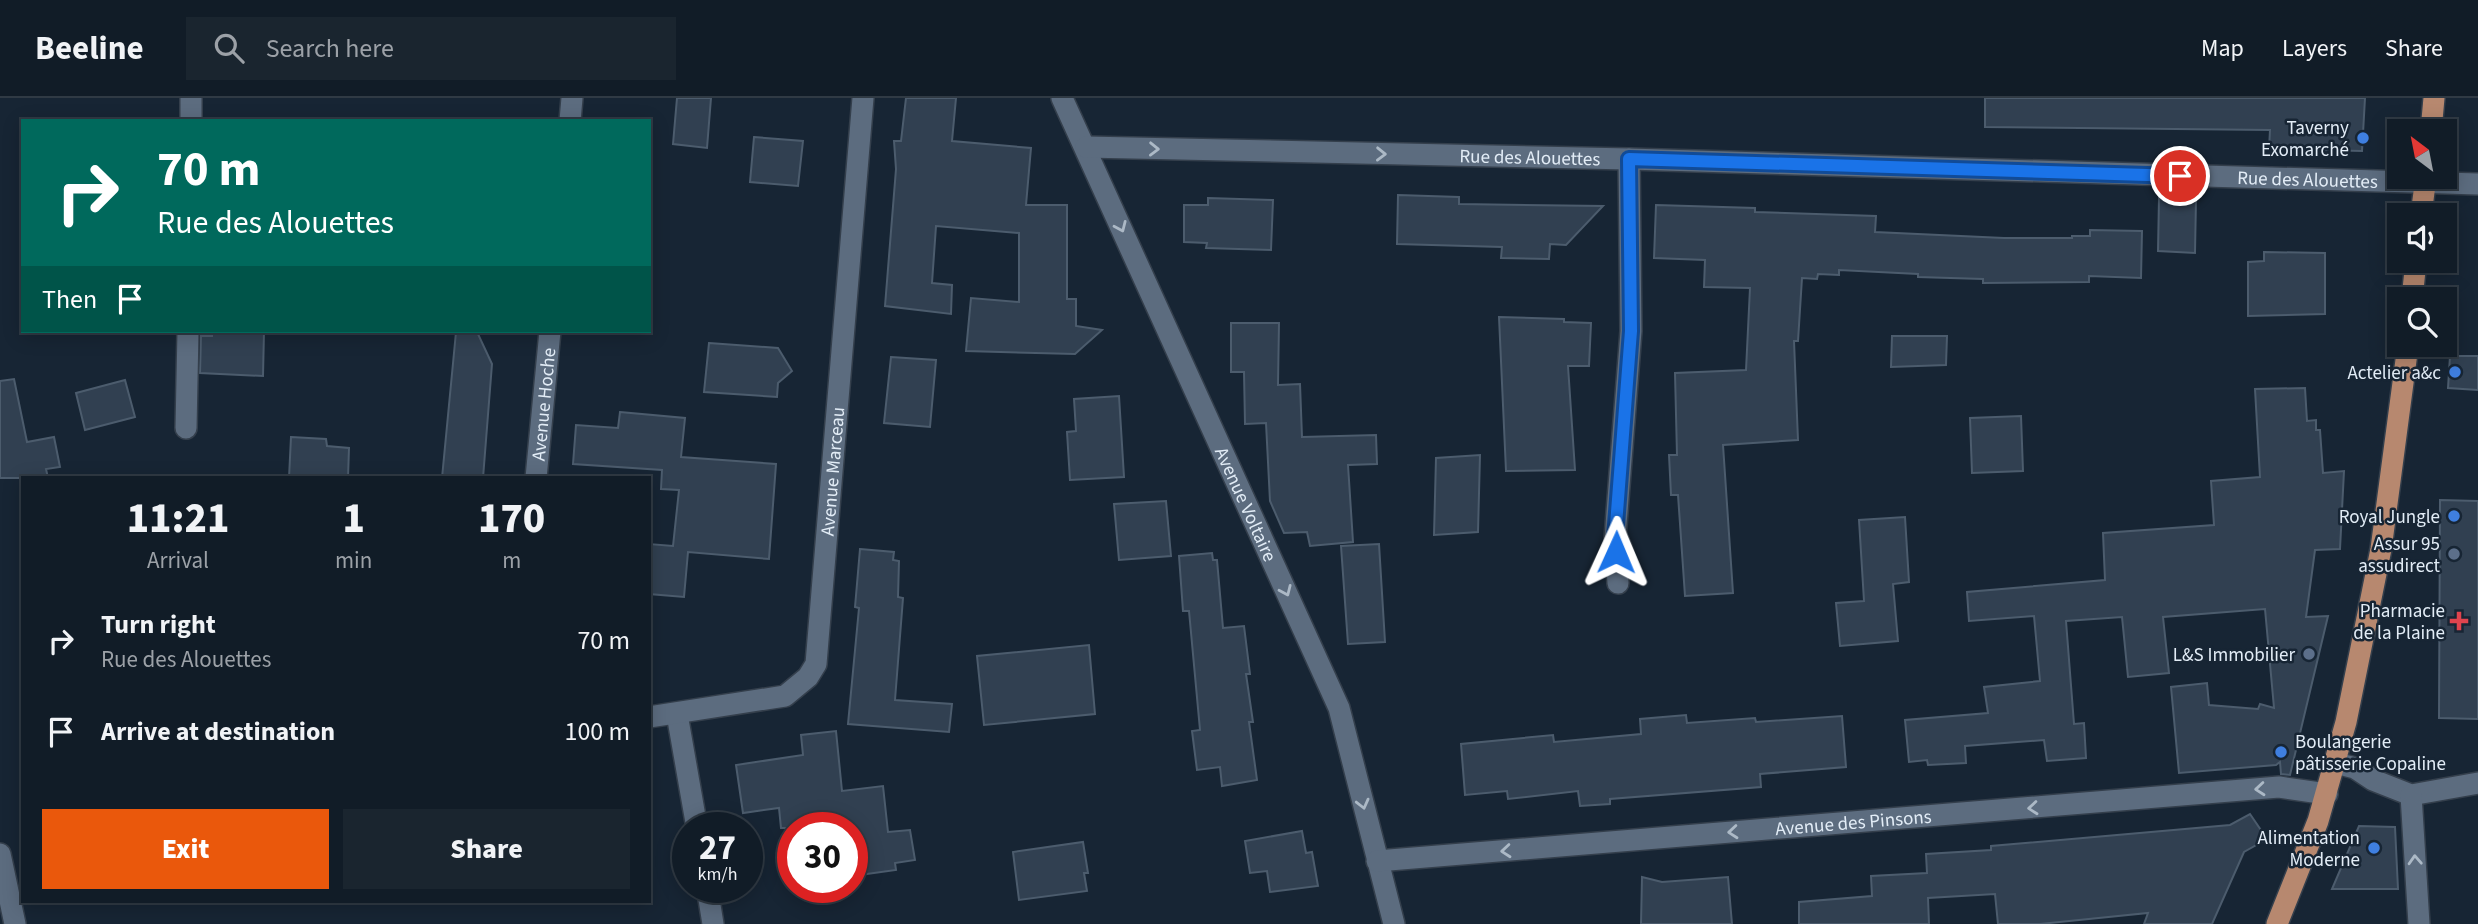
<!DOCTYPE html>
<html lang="en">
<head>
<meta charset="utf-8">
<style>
  body { margin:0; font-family:"Source Sans 3",sans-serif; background:#1a252f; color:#f1f3f6; height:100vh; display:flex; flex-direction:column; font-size:26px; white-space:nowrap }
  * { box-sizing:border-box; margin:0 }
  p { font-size:23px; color:#9ca1a7 }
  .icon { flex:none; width:38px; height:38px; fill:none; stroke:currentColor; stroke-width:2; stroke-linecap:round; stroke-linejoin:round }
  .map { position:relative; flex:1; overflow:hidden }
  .details { position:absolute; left:21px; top:378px; width:630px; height:427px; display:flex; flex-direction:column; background:#111c27; border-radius:0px; box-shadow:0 4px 18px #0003,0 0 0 2px #303a44 }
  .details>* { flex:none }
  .guide { position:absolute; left:21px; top:21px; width:630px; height:214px; border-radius:0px; box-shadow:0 4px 18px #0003,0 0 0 2px #303a44; background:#00695c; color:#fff; overflow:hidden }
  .needle { width:46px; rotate:328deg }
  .buttons { position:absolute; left:2387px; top:21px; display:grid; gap:14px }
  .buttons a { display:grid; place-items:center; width:70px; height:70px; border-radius:0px; background:#111c27; box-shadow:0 4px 18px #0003,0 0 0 2px #303a44; font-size:35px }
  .speed { position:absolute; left:672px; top:714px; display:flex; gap:14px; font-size:35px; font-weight:700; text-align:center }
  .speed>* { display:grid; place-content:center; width:91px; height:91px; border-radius:50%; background:#111c27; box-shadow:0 4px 18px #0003,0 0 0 2px #303a44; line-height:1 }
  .speed small { font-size:18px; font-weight:400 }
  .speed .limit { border:10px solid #d22; background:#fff; color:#111 }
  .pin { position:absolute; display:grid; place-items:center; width:60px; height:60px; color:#fff; margin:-30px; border:4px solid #fff; border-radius:50%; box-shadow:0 2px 7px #0007 }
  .me { position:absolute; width:77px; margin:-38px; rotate:1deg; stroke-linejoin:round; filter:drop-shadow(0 0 5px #0008) }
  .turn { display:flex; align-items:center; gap:24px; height:147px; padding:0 21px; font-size:32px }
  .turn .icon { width:91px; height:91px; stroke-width:2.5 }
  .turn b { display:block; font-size:49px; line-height:60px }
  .then { display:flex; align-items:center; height:66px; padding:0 21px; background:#0003; gap:14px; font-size:26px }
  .eta { display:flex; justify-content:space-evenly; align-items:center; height:119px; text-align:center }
  .eta b { font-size:42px; font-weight:800; line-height:49px }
  .button { display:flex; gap:14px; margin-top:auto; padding:14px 21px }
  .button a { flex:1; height:80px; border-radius:0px; background:#ea580c; color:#fff; font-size:28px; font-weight:800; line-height:80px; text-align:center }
  .button a+a { background:#1a252f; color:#f1f3f6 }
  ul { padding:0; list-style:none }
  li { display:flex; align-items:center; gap:21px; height:91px; padding:0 21px }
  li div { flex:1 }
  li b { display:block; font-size:26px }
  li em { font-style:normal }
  header { display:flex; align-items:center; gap:42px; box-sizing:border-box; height:98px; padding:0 35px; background:#111c27; border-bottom:2px solid #303a44 }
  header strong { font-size:33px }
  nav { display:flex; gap:38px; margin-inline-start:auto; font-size:24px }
  .search { width:490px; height:63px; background:#1a252f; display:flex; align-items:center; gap:18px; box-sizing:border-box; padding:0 24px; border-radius:0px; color:#9ca1a7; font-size:26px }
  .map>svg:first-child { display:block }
  .building { fill:#314051; stroke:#4c5c6d; stroke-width:2 }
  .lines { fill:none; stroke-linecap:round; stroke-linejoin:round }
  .minor-casing { stroke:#343f4c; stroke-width:24 }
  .major-casing { stroke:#343f4c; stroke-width:24 }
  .minor { stroke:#5c6c7f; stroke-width:21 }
  .major { stroke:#b7886f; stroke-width:21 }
  .oneway { stroke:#acb9c6 }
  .route-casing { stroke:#114b97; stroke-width:18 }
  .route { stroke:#1a73e8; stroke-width:12 }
  .shop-dot { fill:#3f7fe0; stroke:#172534; stroke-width:2.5 }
  .service-dot { fill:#5c6f8a; stroke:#172534; stroke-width:2.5 }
  .health-dot { fill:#e0444e; stroke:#172534; stroke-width:2.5 }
  .labels { text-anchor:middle; stroke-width:5; stroke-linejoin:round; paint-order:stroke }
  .poi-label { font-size:19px; fill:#e2ecf6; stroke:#172534; text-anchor:end }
  .street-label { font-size:19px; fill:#e2ecf6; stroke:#172534 }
</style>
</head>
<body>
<header>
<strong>Beeline</strong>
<div class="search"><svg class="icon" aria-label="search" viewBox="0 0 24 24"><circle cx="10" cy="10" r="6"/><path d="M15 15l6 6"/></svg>Search here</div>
<nav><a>Map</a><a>Layers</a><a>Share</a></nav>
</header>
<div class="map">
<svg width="2478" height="826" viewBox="0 0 2478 826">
  <rect width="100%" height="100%" fill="#172534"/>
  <g class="building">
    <polygon points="677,0 711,0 707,50 673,46"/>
    <polygon points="906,0 956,0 952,43 1031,50 1026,107 1067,107 1067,201 1076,201 1076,228 1102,232 1075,256 966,253 971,200 1019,204 1019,135 936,128 932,185 952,187 951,216 885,208 896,71 894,43 901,43"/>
    <polygon points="1985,0 2365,0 2362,53 2269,51 2270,32 1985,29"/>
    <polygon points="754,39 803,43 798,88 750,84"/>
    <polygon points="1398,97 1459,99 1459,106 1603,108 1566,147 1550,146 1549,161 1501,160 1502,149 1397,146"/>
    <polygon points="1208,100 1273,102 1271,152 1206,150 1207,145 1184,144 1184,107 1208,107"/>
    <polygon points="2159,100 2196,101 2195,155 2158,153"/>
    <polygon points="1656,107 1755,110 1755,114 1876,118 1875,134 2004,140 2072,140 2072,138 2090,138 2090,132 2142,133 2141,180 2089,178 2089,184 1983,185 1983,181 1918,179 1918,176 1839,172 1839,177 1818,176 1817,181 1802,180 1798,243 1794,243 1798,342 1723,347 1733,495 1685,498 1678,397 1671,397 1669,357 1677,357 1675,275 1746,272 1750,190 1704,189 1705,162 1654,160"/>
    <polygon points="2264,154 2325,155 2325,216 2248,218 2248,164 2264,163"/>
    <polygon points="1499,219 1564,221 1564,224 1591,225 1589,268 1568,268 1575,372 1506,373"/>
    <polygon points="1231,225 1279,225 1278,287 1300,286 1302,339 1376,337 1377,366 1348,367 1353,444 1310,448 1307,434 1284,435 1270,403 1266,325 1245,326 1244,274 1231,274"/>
    <polygon points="212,233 264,233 263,278 200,275 201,238 212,238"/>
    <polygon points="456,234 478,236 492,266 483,380 442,380"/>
    <polygon points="1892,238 1947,238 1946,267 1891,269"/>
    <polygon points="709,245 778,250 792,273 778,285 777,299 704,294"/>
    <polygon points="2450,258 2478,258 2478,292 2448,290"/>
    <polygon points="891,259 936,262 930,329 884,325"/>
    <polygon points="14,281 27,344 54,339 60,369 46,371 48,380 0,380 0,283"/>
    <polygon points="125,282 135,319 85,332 76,295"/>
    <polygon points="2305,290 2307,323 2316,322 2316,332 2320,332 2323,375 2344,373 2340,451 2315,452 2306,519 2328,518 2290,677 2281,676 2280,664 2276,667 2179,675 2171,589 2207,585 2209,607 2258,611 2260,606 2274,610 2265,511 2163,519 2169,575 2128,579 2122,519 2066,523 2074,626 2084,625 2086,660 2047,663 2044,642 1965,648 1966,665 1928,667 1927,662 1909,664 1905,622 1988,615 1984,589 2040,583 2034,518 1969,523 1967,494 2105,482 2103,435 2214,427 2211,383 2260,379 2255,291"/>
    <polygon points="1119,298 1124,379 1070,382 1067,334 1076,333 1074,301"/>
    <polygon points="620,314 685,320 681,359 776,366 769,461 688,454 684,499 649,496 649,446 673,448 679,392 661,391 662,372 573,366 576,327 618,330"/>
    <polygon points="2021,318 2023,373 1972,375 1970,320"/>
    <polygon points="291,339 326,341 327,348 349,350 348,380 289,380"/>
    <polygon points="1480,357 1478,434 1434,437 1436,360"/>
    <polygon points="2440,402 2478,403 2478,621 2439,620"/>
    <polygon points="1166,403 1171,458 1119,462 1114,406"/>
    <polygon points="1905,419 1909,484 1893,486 1898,543 1840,548 1836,505 1864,503 1859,422"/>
    <polygon points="1379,446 1385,544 1348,546 1341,448"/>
    <polygon points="860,451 894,454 893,462 899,463 898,499 903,500 895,602 952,606 949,634 848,626 859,510 855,509"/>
    <polygon points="1212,455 1213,462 1217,462 1223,530 1244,528 1250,576 1246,576 1253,624 1249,624 1257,682 1222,688 1220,669 1197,672 1192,633 1200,632 1189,513 1183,513 1179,458"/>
    <polygon points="1089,547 1095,616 984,627 977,558"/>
    <polygon points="1686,617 1687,625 1755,620 1756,624 1842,618 1846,669 1760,676 1761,689 1610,701 1610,706 1580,708 1578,693 1508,701 1507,693 1465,697 1461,646 1553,637 1554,644 1641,636 1640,621"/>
    <polygon points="836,633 842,693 883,688 888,734 910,732 915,762 895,765 896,772 852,778 852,730 781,730 779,710 743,715 736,667 803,657 801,637"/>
    <polygon points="2250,716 2267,741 2244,754 2212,826 2144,826 2148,815 2040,826 1998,826 1995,796 1928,800 1929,826 1799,826 1799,804 1872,798 1871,778 1927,775 1926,756 1991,752 1991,748 2230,727"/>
    <polygon points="2359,728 2395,729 2398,791 2332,791"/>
    <polygon points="1302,733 1306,755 1312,754 1318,788 1270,794 1267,773 1250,775 1245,743"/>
    <polygon points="1083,744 1088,775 1084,775 1087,793 1019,802 1013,754"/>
    <polygon points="1642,779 1662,784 1728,779 1732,826 1641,826"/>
  </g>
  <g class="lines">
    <g class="minor-casing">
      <g id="minor">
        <path id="s1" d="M1062,0L1339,610L1394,826"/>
        <polyline points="191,23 191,0"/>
        <polyline points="570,23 572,0"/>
        <path id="s2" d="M1086,49L1629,61L2478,86"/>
        <polyline points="186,330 188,233"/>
        <path id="s3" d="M536,380L550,233"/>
        <polyline points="1618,485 1615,440 1631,233 1629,61"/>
        <polyline points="677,616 697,730"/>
        <path id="s4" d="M649,619L785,598L808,579L816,566L863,0"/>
        <polyline points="2336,665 2355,670 2373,682 2411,697 2478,685"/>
        <polyline points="2411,697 2419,826"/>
        <polyline points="0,756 15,826"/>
        <path id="s5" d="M1377,763L2279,689L2327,696"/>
        <polyline points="707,789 713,826"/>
      </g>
    </g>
    <g class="major-casing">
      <g id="major">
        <polyline points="2431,33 2434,0"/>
        <polyline points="2421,117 2426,79"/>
        <polyline points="2412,201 2416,163"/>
        <polyline points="2277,826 2318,723 2346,624 2381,451 2408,247"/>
      </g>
    </g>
    <use href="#minor" class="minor"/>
    <use href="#major" class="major"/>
  </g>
  <defs><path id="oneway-chevron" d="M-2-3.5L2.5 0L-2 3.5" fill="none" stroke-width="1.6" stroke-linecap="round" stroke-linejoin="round" transform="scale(1.75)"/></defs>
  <g class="oneway">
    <use href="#oneway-chevron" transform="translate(1154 51) rotate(1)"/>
    <use href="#oneway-chevron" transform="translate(1381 56) rotate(1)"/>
    <use href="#oneway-chevron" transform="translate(1121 129) rotate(66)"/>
    <use href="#oneway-chevron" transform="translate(1286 493) rotate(66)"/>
    <use href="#oneway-chevron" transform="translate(2260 691) rotate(175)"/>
    <use href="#oneway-chevron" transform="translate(1363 706) rotate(76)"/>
    <use href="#oneway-chevron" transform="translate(2033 710) rotate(175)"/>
    <use href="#oneway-chevron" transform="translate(1733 734) rotate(175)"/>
    <use href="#oneway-chevron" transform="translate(1506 753) rotate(175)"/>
    <use href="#oneway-chevron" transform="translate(2415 762) rotate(-93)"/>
  </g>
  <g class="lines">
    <g class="route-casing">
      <polyline id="route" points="1616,454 1615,440 1631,233 1629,61 2180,78"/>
    </g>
    <use href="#route" class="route"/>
  </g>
  <g class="shop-dot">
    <circle cx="2363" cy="40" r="7"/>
    <circle cx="2455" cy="274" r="7"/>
    <circle cx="2454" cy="418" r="7"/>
    <circle cx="2281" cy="654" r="7"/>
    <circle cx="2374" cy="750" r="7"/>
  </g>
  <g class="service-dot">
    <circle cx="2454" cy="456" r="7"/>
    <circle cx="2309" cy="556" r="7"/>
  </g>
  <path class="health-dot" d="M2455.5 512.5h7v7h7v7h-7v7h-7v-7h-7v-7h7z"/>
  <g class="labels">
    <g class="poi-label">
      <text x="2349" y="36">Taverny<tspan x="2349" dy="22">Exomarché</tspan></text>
      <text x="2441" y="281">Actelier a&amp;c</text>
      <text x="2440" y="425">Royal Jungle</text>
      <text x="2440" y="452">Assur 95<tspan x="2440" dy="22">assudirect</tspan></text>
      <text x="2445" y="519">Pharmacie<tspan x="2445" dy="22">de la Plaine</tspan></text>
      <text x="2295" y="563">L&amp;S Immobilier</text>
      <text x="2295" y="650" text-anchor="start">Boulangerie<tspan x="2295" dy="22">pâtisserie Copaline</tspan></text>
      <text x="2360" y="746">Alimentation<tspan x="2360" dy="22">Moderne</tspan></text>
    </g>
    <g class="street-label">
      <text dy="7" stroke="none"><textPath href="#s2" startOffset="444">Rue des Alouettes</textPath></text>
      <text dy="7" stroke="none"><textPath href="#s2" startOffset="1222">Rue des Alouettes</textPath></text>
      <text dy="7" stroke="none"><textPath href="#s3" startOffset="74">Avenue Hoche</textPath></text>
      <text dy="7" stroke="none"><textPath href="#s4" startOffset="376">Avenue Marceau</textPath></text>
      <text dy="7" stroke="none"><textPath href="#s1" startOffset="446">Avenue Voltaire</textPath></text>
      <text dy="7" stroke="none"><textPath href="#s5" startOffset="478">Avenue des Pinsons</textPath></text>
    </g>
  </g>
</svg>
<div class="buttons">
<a><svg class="needle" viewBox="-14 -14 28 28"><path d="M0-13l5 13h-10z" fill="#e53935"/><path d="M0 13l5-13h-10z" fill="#9ca1a7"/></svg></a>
<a><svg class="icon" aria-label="sound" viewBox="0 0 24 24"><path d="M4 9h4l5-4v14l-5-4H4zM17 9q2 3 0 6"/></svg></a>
<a><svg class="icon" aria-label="search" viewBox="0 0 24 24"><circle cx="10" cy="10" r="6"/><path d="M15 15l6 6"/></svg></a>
</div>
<div class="speed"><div>27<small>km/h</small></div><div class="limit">30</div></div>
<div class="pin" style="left:2180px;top:78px;background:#d93025"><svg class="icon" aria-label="arrive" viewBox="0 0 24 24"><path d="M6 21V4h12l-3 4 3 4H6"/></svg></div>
<svg class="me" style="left:1616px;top:454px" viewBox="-20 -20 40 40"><path d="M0-17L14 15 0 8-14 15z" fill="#1a73e8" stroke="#fff" stroke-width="4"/></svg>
<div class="guide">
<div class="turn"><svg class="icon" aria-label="right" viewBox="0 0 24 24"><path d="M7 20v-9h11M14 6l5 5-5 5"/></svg><div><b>70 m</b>Rue des Alouettes</div></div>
<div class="then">Then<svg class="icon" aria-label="arrive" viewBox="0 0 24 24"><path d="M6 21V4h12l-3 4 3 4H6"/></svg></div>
</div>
<section class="details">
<div class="eta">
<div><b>11:21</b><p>Arrival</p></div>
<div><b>1</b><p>min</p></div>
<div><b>170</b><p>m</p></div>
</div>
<ul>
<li><svg class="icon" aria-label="right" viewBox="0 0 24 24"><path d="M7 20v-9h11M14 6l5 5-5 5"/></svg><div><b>Turn right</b><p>Rue des Alouettes</p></div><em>70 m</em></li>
<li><svg class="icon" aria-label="arrive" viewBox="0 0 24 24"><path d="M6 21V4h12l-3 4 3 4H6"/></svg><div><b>Arrive at destination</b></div><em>100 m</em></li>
</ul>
<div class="button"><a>Exit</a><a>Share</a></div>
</section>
</div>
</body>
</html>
